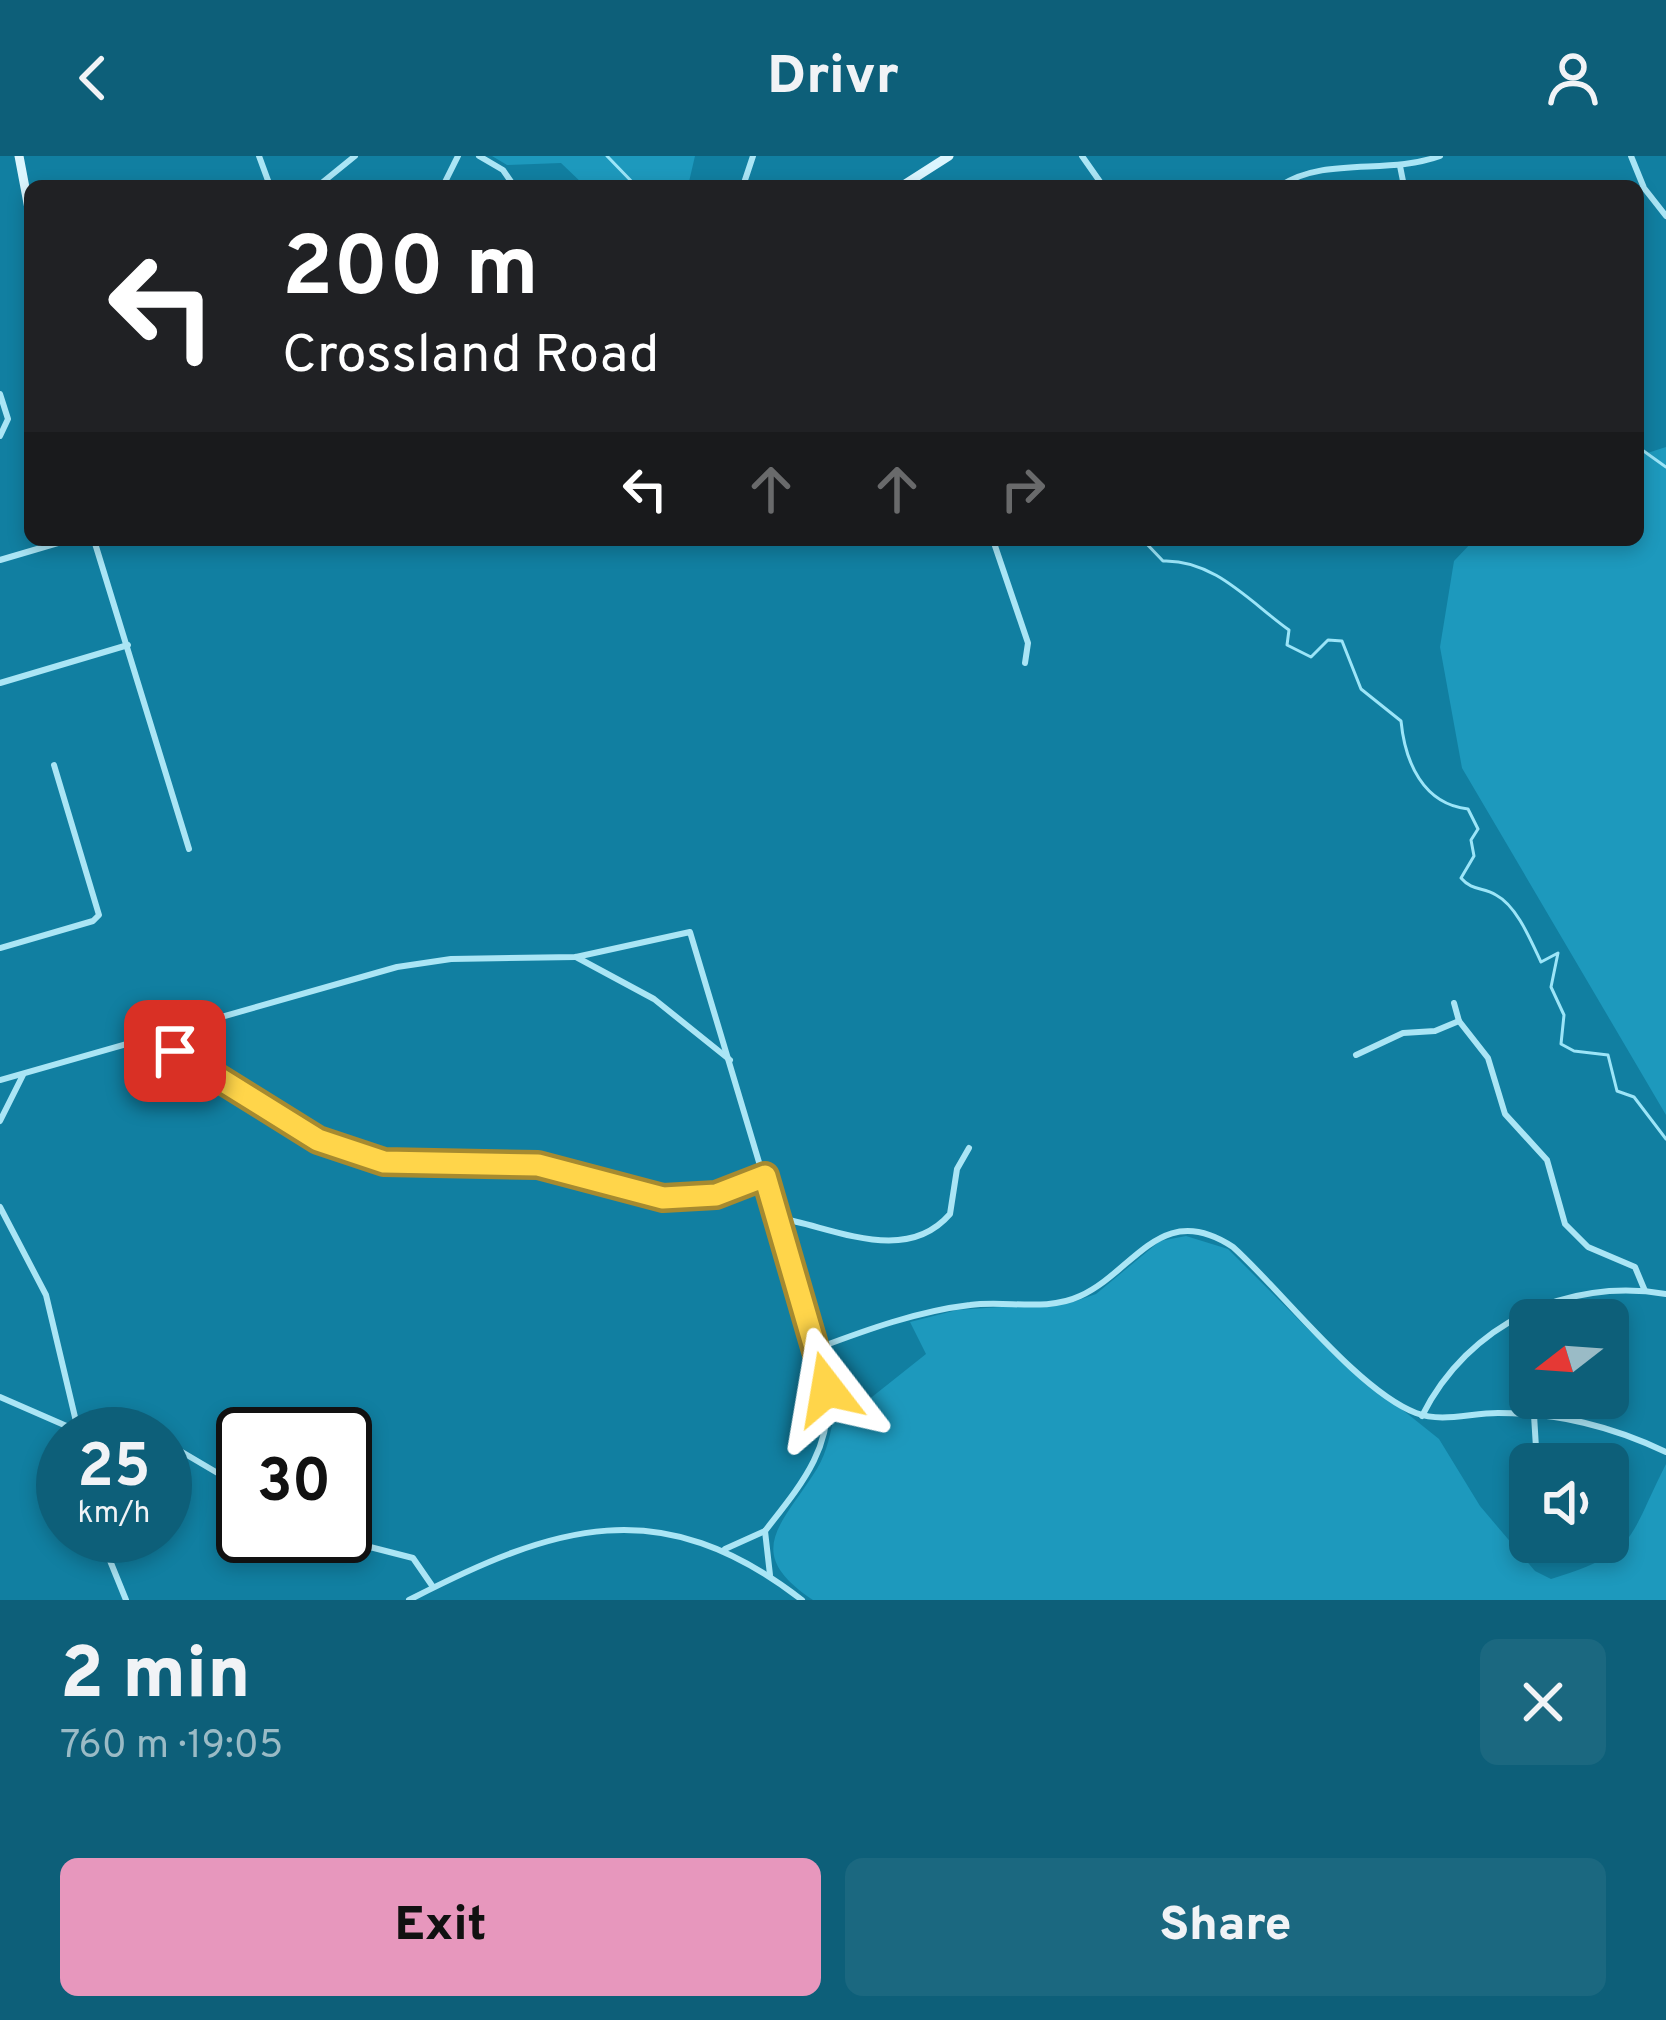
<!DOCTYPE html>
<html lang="en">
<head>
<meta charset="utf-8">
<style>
  body { margin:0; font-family:Overpass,sans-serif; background:#1b6880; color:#f1f3f6; height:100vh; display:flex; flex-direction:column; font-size:45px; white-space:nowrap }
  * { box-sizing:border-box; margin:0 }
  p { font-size:39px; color:#9abbc6 }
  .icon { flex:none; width:66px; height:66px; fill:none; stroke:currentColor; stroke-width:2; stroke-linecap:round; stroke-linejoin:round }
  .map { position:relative; height:1444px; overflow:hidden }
  .panel { display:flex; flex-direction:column; background:#0d5f79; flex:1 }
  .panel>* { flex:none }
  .hud { position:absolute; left:24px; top:24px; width:1620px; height:366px; border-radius:18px; box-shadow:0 6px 18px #0003; background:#202124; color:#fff; overflow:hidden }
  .needle { width:78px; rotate:253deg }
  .buttons { position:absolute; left:1509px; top:1143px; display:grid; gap:24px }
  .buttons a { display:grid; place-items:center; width:120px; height:120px; border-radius:18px; background:#0d5f79; box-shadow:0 6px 18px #0003; font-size:60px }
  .speed { position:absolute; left:36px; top:1251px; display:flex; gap:24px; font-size:60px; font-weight:700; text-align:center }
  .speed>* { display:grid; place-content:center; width:156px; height:156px; border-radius:50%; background:#0d5f79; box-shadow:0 6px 18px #0003; line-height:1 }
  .speed small { font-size:30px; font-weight:400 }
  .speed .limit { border:6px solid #111; border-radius:18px; background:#fff; color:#111 }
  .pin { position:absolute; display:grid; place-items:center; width:102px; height:102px; color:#fff; margin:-51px; border-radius:24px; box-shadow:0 6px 18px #0006 }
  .me { position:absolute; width:132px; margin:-66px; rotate:346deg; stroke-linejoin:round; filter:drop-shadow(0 0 9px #0008) }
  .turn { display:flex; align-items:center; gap:42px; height:252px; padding:0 60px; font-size:54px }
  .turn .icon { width:156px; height:156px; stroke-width:2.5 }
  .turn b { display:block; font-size:84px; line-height:102px }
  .lanes { display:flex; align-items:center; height:114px; padding:0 60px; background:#0003; justify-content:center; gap:60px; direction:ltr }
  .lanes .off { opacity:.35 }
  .round { display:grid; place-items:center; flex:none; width:126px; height:126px; border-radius:18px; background:#1b6880 }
  .head { display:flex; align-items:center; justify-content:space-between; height:204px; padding:0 60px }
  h1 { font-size:72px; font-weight:800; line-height:90px }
  .primary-button { display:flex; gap:24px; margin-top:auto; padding:24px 60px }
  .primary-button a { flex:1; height:138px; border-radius:18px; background:#e797bd; color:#111; font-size:48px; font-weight:800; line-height:138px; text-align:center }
  .primary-button a+a { background:#1b6880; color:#f1f3f6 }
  header { display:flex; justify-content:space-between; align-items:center; height:156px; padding:0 60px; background:#0d5f79; font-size:54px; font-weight:800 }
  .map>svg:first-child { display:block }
  .green { fill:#1d99bd }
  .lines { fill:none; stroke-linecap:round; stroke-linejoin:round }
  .stream { stroke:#9ce5f8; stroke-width:3 }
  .street { stroke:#aae5f5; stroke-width:6 }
  .secondary { stroke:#dbf5fe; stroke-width:9 }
  .route-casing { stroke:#a68a30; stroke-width:30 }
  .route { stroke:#ffd54a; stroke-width:21 }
</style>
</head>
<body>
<header><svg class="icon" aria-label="back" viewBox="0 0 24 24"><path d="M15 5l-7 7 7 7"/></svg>Drivr<svg class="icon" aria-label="person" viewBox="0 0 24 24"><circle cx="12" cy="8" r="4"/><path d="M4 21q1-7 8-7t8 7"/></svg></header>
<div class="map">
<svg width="1666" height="1444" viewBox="0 0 1666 1444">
  <rect width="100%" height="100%" fill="#117fa1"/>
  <g class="green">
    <polygon points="492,0 695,0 688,30 585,30 561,7 507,9"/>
    <polygon points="1666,291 1666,959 1462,612 1440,491 1454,405 1474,384 1638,384 1638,300"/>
    <path d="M1186,1080L1228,1093L1334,1199L1439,1283L1480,1350L1535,1415L1551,1423C1638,1396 1627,1385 1666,1308V1444H813C744,1398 779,1371 813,1319C825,1302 829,1284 833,1265L843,1264L926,1198L910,1166L957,1154L1073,1146L1096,1138L1160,1085Z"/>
  </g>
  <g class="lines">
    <g class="stream">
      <polyline points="607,0 636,30"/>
      <polyline points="1638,291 1666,311"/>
      <path d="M1143,384L1163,405C1214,403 1251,447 1289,474L1287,489L1311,501L1328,484L1342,485L1361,533L1401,565C1405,606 1423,648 1468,653L1478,673L1471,684L1474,700L1461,722C1472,735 1483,731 1496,739C1517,750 1531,785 1541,806L1558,797L1551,831L1564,859L1561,888L1574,895L1608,899L1617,935L1634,941L1666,983"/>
    </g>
    <g class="street">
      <polyline points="259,0 270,30"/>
      <polyline points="479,0 503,14 514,30"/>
      <polyline points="1082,0 1103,30"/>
      <polyline points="1631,0 1644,32 1666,60"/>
      <polyline points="1400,10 1404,30"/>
      <polyline points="318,30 355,0"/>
      <polyline points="443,30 458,0"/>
      <polyline points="743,30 753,0"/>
      <path d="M1280,30C1325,0 1388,19 1440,0"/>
      <polyline points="0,238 8,263 0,280"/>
      <polyline points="94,384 189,693"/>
      <polyline points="993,384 1028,487 1025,507"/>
      <polyline points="0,404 68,384"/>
      <polyline points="0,527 128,489"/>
      <polyline points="0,792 93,765 99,759 54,609"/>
      <polyline points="576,801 654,843 730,904"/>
      <polyline points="1454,847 1459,865 1488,902 1505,958 1547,1004 1565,1068 1588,1091 1635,1111 1645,1135"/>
      <polyline points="149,884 223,920 318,984 380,1005 539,1009 663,1042 702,1042 765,1020"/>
      <polyline points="1356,899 1403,877 1435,875 1459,865"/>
      <path d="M0,924L397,811L451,803L576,801L690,776L827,1233C833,1293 800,1330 765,1375"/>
      <polyline points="0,965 23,919"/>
      <polyline points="0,1051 46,1139 79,1278"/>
      <path d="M779,1062C833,1071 905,1110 950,1058L957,1013L969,992"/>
      <path d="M818,1192C866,1174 918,1155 970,1149C1006,1144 1046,1156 1080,1140C1135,1115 1161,1043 1233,1091C1281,1134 1358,1235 1416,1257C1442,1267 1470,1257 1498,1257C1558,1257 1611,1270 1666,1296"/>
      <polyline points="0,1241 78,1275 144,1278"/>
      <polyline points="1534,1259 1537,1308"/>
      <path d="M1422,1260C1468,1168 1567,1121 1666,1138"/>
      <polyline points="165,1286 243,1332"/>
      <polyline points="765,1375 770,1419"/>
      <polyline points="100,1380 126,1444"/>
      <polyline points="327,1380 413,1402 433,1431"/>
      <polyline points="725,1393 765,1375"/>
      <path d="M409,1444C555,1369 660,1334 802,1444"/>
    </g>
    <g class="secondary">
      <polyline points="19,0 30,58"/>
      <polyline points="902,30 949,0"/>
    </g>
  </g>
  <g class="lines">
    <g class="route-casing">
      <polyline id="route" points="175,895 318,984 384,1006 538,1009 663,1042 716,1039 765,1020 827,1233"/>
    </g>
    <use href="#route" class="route"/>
  </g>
</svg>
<div class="buttons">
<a><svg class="needle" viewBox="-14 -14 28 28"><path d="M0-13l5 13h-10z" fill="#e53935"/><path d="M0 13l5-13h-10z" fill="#9abbc6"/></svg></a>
<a><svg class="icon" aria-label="sound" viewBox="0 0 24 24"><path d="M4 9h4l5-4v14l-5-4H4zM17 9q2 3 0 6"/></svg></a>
</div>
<div class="speed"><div>25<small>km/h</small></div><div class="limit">30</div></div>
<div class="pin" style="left:175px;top:895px;background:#d93025"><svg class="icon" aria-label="arrive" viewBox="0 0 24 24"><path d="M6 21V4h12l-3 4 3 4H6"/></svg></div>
<svg class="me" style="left:827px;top:1233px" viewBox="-20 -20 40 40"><path d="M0-17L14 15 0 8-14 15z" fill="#ffd54a" stroke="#fff" stroke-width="4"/></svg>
<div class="hud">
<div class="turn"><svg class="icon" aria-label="left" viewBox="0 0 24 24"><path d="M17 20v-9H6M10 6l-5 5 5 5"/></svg><div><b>200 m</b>Crossland Road</div></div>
<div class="lanes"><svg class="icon" aria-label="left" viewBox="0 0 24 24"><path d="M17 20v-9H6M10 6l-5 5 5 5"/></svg><svg class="icon off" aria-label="ahead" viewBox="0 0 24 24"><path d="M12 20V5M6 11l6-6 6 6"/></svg><svg class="icon off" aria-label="ahead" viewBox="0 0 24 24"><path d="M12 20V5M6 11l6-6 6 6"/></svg><svg class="icon off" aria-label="right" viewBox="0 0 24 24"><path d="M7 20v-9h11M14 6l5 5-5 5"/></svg></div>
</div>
</div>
<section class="panel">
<div class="head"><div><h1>2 min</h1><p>760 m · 19:05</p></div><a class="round"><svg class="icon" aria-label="close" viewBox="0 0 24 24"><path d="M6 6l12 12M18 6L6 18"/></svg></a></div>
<div class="primary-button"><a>Exit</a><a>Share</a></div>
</section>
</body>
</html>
